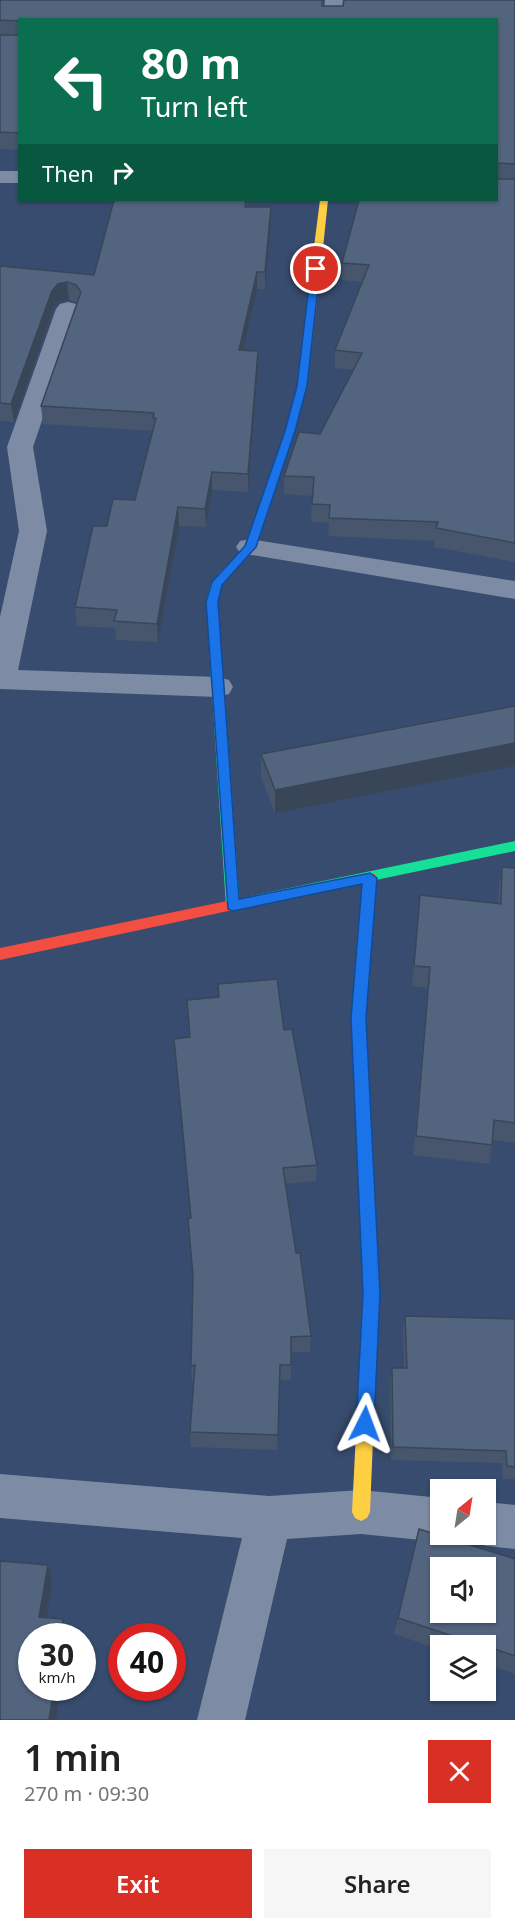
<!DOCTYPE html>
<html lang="en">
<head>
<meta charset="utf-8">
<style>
  body { margin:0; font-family:"Noto Sans",sans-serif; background:#f6f6f6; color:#222; height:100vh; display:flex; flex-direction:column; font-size:22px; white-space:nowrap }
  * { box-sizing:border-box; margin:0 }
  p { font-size:20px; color:#767676 }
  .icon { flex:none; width:33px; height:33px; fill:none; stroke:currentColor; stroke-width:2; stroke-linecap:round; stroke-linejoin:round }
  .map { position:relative; height:1720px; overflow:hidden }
  .drawer { display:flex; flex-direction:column; background:#fff; flex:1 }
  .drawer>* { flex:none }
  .guide { position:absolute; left:18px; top:18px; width:480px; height:183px; border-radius:0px; box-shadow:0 2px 4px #0004; background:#0b6e4f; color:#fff; overflow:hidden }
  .needle { width:39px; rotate:30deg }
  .controls { position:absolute; left:430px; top:1479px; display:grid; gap:12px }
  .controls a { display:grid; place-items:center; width:66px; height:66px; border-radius:0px; background:#fff; box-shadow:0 2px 4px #0004; font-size:30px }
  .speed { position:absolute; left:18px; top:1623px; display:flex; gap:12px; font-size:30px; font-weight:700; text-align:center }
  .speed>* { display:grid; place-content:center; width:78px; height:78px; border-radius:50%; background:#fff; box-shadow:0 2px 4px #0004; line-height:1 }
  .speed small { font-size:15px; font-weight:400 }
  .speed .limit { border:9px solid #d22; background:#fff; color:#111 }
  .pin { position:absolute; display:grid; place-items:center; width:51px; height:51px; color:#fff; margin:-26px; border:3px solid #fff; border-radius:50%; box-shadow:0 2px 6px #0007 }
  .me { position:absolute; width:66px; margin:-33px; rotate:3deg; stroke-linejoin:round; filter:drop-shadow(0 0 4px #0008) }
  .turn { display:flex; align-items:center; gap:21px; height:126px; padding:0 24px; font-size:27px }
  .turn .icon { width:78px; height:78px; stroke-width:2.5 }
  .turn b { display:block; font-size:42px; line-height:51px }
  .then { display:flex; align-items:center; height:57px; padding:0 24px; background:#0003; gap:12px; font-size:22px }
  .round { display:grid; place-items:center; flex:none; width:63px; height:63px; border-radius:0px; background:#f6f6f6 }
  .head { display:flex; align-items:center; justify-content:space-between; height:102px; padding:0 24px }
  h1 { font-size:36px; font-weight:600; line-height:45px }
  .primary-button { display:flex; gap:12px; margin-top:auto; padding:12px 24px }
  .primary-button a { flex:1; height:69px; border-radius:0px; background:#d93025; color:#fff; font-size:24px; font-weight:600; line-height:69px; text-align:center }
  .primary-button a+a { background:#f6f6f6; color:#222 }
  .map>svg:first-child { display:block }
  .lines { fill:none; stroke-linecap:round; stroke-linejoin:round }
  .street { fill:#7d8ca4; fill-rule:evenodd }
  .fast { fill:#16e098; fill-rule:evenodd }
  .slow { fill:#ffcf43; fill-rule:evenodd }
  .jam { fill:#f24e42; fill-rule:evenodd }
  .wall { fill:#47566c }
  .shaded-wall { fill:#394658 }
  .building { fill:#52647e; stroke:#394658; stroke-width:1.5; fill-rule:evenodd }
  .route { fill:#1a73e8; stroke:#114b97; stroke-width:1.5 }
</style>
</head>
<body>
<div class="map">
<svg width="515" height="1720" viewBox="0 0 515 1720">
  <rect width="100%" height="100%" fill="#374c6e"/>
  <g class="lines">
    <g class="street">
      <polygon points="325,0 343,0 341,20 323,20"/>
      <rect x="0" y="171" width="20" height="12"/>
      <polygon points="68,302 76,304 80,309 33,447 47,531 18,670 218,677 229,680 233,687 229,694 218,697 0,689 0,617 19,531 7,447 56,309 60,304"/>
      <polygon points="250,539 515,581 515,599 240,553 236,547 240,541"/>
      <polygon points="0,1474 269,1496 361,1490 441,1498 441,1534 457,1534 441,1542 361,1534 287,1539 245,1720 197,1720 242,1538 0,1518"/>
      <polygon points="486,1502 515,1505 515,1549 486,1546 470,1540 468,1534 486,1534"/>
    </g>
    <g class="fast">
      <path d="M222,573L228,577L222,585L218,602L240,906L238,910H228L226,906L206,602C209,591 210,578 222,573Z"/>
      <polygon points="515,841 515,851 256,905 251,904 249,900 251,896 256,895"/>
    </g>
    <g class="slow">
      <polygon points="320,200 328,200 319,286 314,289 309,286"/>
      <polygon points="361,1051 366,1053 368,1057 379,1294 370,1512 367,1518 361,1521 355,1518 352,1512 363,1294 354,1057 356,1053"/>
    </g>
    <g class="jam">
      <polygon points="314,283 319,286 307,386 295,431 256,547 226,580 218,580 218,574 245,546 285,431 297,386 309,286"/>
      <polygon points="370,873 375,874 377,878 366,1018 368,1057 366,1061 361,1063 356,1061 354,1057 352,1018 363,878 365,874"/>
      <polygon points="256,895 261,896 263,900 261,904 0,960 0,948"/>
    </g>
  </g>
  <g class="wall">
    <polygon points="0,0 323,0 323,6 343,6 515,0 515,562 434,547 435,541 328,536 329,523 311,522 312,496 284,494 284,476 320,434 353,370 335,368 335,350 362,282 341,280 342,263 496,200 496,20 20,20 20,150 0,149"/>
    <polygon points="114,200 248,200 247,207 271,224 265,289 257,289 243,350 258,369 248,492 212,490 206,527 179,526 158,642 116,640 115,628 77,626 75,607 107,526 135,500 153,431 43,424 41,406 77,302 69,300 59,302 54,308 14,422 0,421 0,266 94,275"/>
    <polygon points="515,706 275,813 261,777 261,754"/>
    <polygon points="502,867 515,868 515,1143 493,1140 489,1164 413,1155 428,988 412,986 418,916 498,904 499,887"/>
    <polygon points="218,984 284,1030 317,1165 316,1181 285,1184 296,1253 311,1336 310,1352 291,1352 291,1380 280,1380 277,1450 191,1447 190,1432 194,1381 192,1381 191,1366 193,1280 191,1218 174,1039 189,1037 187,1000 218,997"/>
    <polygon points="405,1316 515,1319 515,1479 503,1479 502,1463 391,1460 390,1381 392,1368 404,1368 403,1330"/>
    <polygon points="515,1559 515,1674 486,1664 486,1646 441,1646 441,1650 394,1634 398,1618"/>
  </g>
  <g class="shaded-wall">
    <polygon points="271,207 271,224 265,289 265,272"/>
    <polygon points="257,272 257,289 239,368 239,350"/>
    <polygon points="67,282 69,300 59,302 54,308 14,422 11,404 52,291 58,284"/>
    <polygon points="258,351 258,369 248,492 248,474"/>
    <polygon points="212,472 212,490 206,527 205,509"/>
    <polygon points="178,507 179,526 158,642 157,624"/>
    <polygon points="515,743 515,766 275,813 275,790"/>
    <polygon points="48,1565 52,1582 44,1633 39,1617"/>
    <polygon points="63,1619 68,1635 67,1636 61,1636"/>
    <polygon points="54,1688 60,1688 56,1720 49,1720"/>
  </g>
  <g class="building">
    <polygon points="0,0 322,0 322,6 343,6 344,0 515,0 515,164 496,163 496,20 20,20 20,21 0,20"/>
    <polygon points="0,35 20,35 20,133 0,132"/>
    <polygon points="496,179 515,179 515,543 436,528 438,522 329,518 330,505 312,504 314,477 284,476 299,432 320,434 362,353 335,350 369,265 342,263 359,200 496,200"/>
    <polygon points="114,200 246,200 245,207 271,207 265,272 257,272 239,350 258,351 248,474 212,472 205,509 178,507 157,624 114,621 117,610 75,607 93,526 107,526 113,499 135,500 156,418 153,418 154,413 41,406 81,292 76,285 67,282 58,284 52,291 11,404 0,403 0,266 94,275"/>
    <polygon points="515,706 515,743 275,790 261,754"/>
    <polygon points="502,867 515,868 515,1123 494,1120 492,1145 416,1136 430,967 414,966 420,895 501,904"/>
    <polygon points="277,979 284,1030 292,1029 317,1165 283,1168 296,1253 300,1253 311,1336 291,1337 291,1365 280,1365 278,1435 190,1432 195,1365 191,1366 193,1276 188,1218 191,1218 174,1039 190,1037 187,1000 219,997 218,984"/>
    <polygon points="405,1316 515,1319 515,1467 507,1466 506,1451 393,1447 392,1368 407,1368"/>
    <path d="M419,1529L515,1559V1656L486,1646H483L398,1618ZM441,1568H486V1612H441Z"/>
    <polygon points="0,1561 48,1565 39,1617 63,1619 61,1636 32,1636 32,1688 54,1688 49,1720 0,1720"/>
  </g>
  <polygon class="route" points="316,267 320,269 307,386 295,431 256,547 222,585 218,602 239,899 370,873 377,878 366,1018 380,1294 374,1424 372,1431 365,1433 359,1431 356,1424 363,1294 351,1018 362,884 233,911 228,909 206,602 212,582 245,546 285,431 297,386 311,269"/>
</svg>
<div class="controls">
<a><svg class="needle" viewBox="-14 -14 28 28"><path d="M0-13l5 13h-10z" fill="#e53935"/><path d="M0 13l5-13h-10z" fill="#767676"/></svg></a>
<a><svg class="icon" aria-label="sound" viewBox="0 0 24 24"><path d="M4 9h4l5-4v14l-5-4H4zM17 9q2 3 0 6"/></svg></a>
<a><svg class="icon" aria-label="layers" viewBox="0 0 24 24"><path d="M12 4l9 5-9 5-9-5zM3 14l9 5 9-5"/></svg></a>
</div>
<div class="speed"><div>30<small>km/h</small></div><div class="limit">40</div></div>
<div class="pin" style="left:316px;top:269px;background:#d93025"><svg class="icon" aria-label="arrive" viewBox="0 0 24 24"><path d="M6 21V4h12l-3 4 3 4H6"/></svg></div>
<svg class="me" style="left:365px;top:1424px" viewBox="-20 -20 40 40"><path d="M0-17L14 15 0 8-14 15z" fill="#1a73e8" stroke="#fff" stroke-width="4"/></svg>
<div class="guide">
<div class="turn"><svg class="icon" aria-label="left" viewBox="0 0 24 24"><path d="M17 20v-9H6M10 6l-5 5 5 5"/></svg><div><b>80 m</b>Turn left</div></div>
<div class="then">Then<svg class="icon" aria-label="right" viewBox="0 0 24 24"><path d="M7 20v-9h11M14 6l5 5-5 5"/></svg></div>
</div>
</div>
<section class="drawer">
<div class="head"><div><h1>1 min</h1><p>270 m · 09:30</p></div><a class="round" style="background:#d93025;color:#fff"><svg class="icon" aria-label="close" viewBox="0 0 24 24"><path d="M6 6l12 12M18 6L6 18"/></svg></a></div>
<div class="primary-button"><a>Exit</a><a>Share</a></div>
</section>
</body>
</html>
